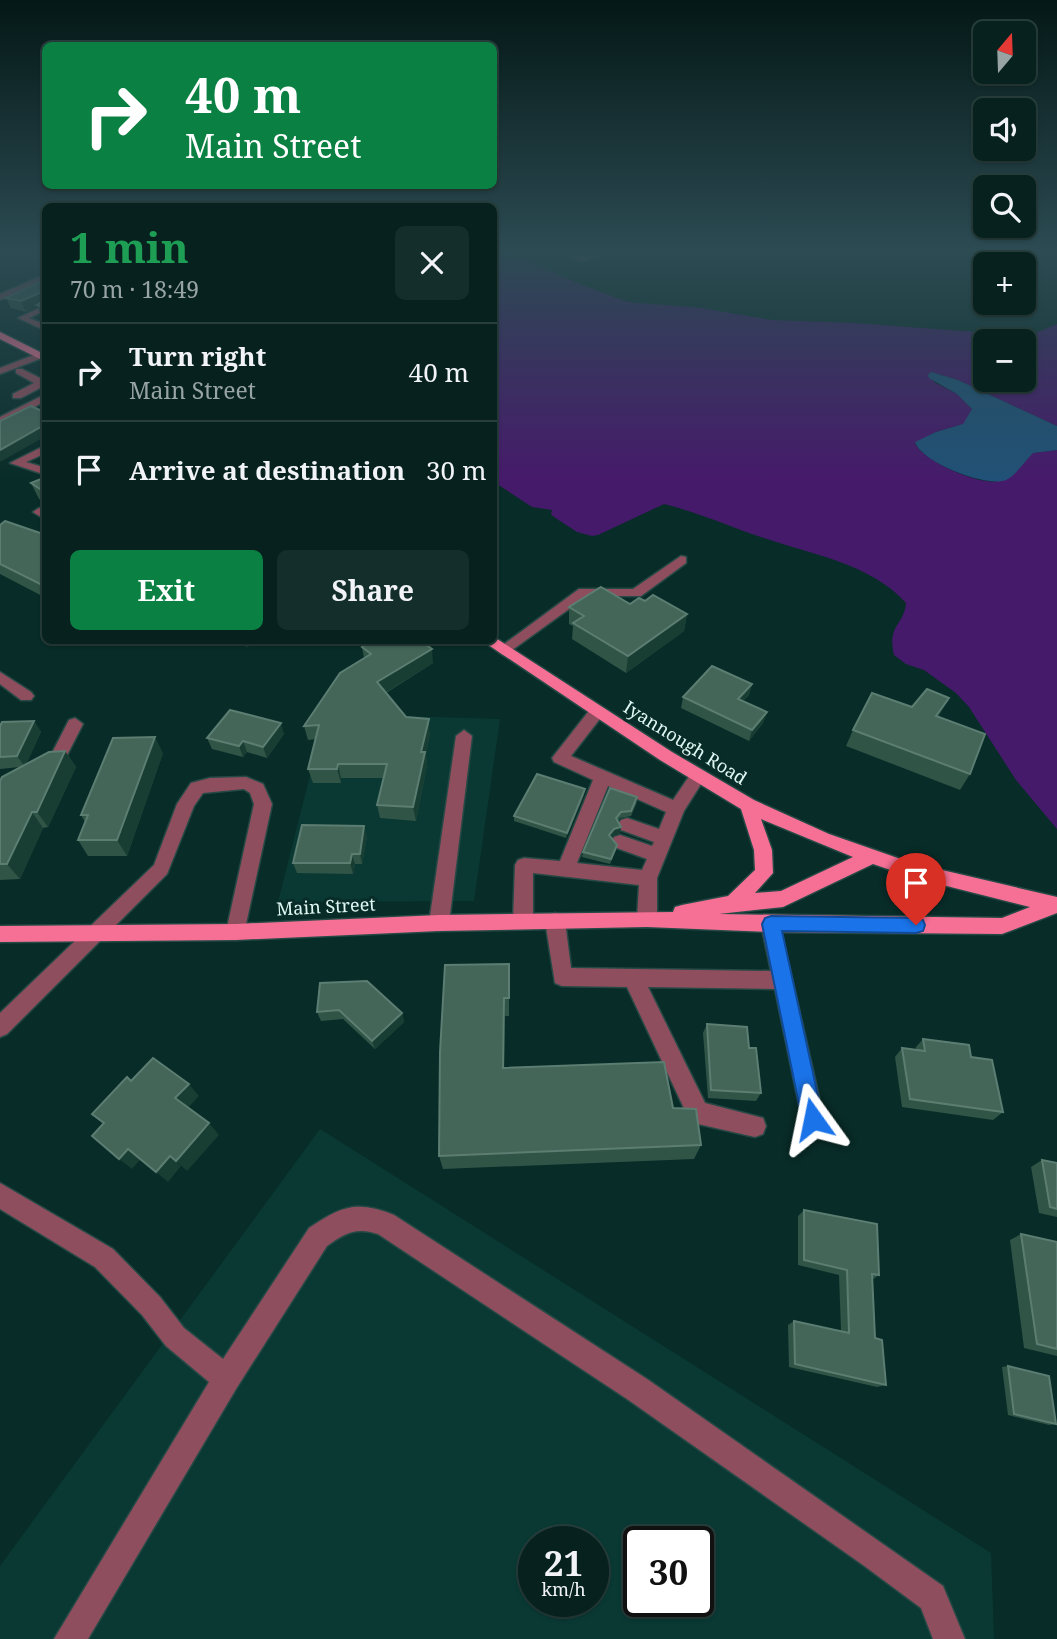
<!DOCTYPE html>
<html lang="en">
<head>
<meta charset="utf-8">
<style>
  body { margin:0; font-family:"Noto Serif",serif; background:#142e2b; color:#f1f3f6; height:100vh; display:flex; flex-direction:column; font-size:26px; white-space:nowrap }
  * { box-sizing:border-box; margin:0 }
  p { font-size:23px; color:#98a3a4 }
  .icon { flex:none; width:38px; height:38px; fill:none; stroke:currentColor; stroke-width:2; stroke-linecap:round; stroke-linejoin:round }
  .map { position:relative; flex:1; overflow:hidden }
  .details { position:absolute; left:42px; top:203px; width:455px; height:441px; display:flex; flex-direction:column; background:#06211e; border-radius:10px; box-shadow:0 2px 5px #0004,0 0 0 2px #273e3c }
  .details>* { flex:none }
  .guide { position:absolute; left:42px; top:42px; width:455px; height:147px; border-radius:10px; box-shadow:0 2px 5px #0004,0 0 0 2px #273e3c; background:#0b8043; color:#fff; overflow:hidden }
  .needle { width:46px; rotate:19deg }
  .tools { position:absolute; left:973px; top:21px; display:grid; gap:14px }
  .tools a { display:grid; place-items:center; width:63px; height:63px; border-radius:10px; background:#06211e; box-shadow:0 2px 5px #0004,0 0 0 2px #273e3c; font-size:35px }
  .speed { position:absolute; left:518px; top:1526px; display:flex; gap:14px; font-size:35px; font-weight:700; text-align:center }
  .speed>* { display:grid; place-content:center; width:91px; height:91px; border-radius:50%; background:#06211e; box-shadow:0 2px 5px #0004,0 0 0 2px #273e3c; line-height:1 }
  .speed small { font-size:18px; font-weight:400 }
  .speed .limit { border:4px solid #111; border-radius:10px; background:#fff; color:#111 }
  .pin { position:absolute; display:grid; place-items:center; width:60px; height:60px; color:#fff; margin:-72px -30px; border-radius:50% 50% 50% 0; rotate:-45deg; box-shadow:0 0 7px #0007 }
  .pin .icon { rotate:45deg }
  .me { position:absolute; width:77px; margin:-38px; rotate:348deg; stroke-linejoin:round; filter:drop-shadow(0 0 5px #0008) }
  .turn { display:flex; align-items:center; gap:24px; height:147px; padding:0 28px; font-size:32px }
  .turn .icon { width:91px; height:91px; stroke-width:2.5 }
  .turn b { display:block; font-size:49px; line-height:60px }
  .round { display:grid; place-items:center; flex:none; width:74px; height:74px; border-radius:10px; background:#142e2b }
  .head { display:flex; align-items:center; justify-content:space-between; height:119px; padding:0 28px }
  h1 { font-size:42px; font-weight:700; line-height:52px; color:#1e9e55 }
  .action { display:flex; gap:14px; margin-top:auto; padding:14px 28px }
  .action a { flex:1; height:80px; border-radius:10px; background:#0b8043; color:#fff; font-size:28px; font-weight:700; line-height:80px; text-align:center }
  .action a+a { background:#142e2b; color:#f1f3f6 }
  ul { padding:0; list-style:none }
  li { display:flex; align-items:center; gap:21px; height:98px; padding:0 28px; border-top:2px solid #273e3c }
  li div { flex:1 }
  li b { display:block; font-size:26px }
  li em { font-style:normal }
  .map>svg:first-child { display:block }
  .built { fill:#0a3934; fill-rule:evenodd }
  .green { fill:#461a6b; fill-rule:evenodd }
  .water { fill:#215177 }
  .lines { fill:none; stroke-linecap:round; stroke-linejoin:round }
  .minor-casing { stroke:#264945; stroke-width:3 }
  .major-casing { stroke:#264945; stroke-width:3 }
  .minor { fill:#8e4e5d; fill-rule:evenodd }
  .major { fill:#f67095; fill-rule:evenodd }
  .wall { fill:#305446 }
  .shaded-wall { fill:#183d32 }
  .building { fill:#436659; stroke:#5c7d71; stroke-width:2 }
  .route { fill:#1a73e8; stroke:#114b97; stroke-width:2 }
  .labels { text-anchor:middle; stroke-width:6; stroke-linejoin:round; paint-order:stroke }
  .street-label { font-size:18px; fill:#e0f8f4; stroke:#082c28 }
</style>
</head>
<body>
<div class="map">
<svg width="1057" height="1639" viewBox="0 0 1057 1639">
  <rect width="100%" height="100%" fill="#082c28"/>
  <g class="built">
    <polygon points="399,716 500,719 474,901 278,902 317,748"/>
    <path d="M320,1129L991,1553L994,1639H0V1566ZM534,1542H593V1601H534ZM639,1542H698V1601H639Z"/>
  </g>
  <path class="green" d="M494,252L515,255L582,285L628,302L701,308L772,320L854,323L989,333H1036L1057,324V426L958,380L931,372L934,382L957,394L972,409L964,424L936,432L915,443C921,460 980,486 998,481C1013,476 1023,464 1032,453L1057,450V829L1016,780L969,707L956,693L924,670L906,664L894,655C887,624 904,626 906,603C870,563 809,554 761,537C728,526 697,512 664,504L598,535L592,536L577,532L554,517L551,514L552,510L532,507L494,482ZM985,341H1024V380H985Z"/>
  <path class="water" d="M931,372L958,380L1057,426V450L1033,453C1025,461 1016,475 1006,480C986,488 921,462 915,442L936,432L963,424L972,409L957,394L929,378L928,375Z"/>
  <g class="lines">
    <g class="minor-casing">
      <g id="minor">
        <polygon points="561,252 572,252 582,257 598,252 611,252 581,262"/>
        <polygon points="46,274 46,279 0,300 0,294"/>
        <polygon points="46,305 46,310 29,318 46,325 46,331 18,318"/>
        <polygon points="39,353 44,356 42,358 0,374 0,368"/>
        <polygon points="16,369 22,369 46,381 46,388 42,387 21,398 13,398 13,394 34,383 16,373"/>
        <polygon points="46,394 46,401 0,424 0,417"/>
        <polygon points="46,445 46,453 26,462 46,468 46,475 10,463"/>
        <polygon points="39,508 46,511 46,520 33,512"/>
        <polygon points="681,556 686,557 686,563 641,596 587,596 508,653 503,655 496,650 579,589 633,589"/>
        <polygon points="0,672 31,692 34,696 31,700 21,700 0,684"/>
        <path d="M598,706L606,711L571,756L673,800L692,772H704L706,776L684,811L657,878V919L654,925L647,927L640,925L637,919L639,885L533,873V921L530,927L523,929L516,927L513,921L515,865L518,860L524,858L560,861L593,780L554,762L552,758L592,707ZM608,786L666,812L659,829L627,818L621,820L618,825L621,830L654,842L652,846L620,835L614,837L611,842L614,847L647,859L642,870L577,863Z"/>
        <polygon points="75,718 83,724 63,763 45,772 39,770 37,766 51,755 69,720"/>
        <polygon points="464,730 472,736 449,923 446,929 439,931 432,929 429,923 456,736"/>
        <polygon points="246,777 263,784 272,804 243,938 236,940 229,938 226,932 254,804 250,793 244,789 203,793 194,806 167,874 7,1034 0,1037 0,1013 154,865 177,804 191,783 210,778"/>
        <polygon points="555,913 562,915 565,921 571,968 771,971 761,924 764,918 771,916 778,918 824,1119 821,1127 813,1130 805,1127 802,1119 775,989 648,987 705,1103 763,1118 766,1126 763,1134 755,1137 698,1124 690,1121 627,987 562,986 555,983 545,921 548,915"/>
        <path d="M0,1183L113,1249L160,1297L184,1328L223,1359L309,1228C341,1206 357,1200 394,1215L647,1379L943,1586L965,1639H933L921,1608L863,1565L627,1399L378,1234C356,1227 345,1233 327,1246L236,1389L88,1639H54L209,1382L166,1346L142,1315L95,1267L0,1209Z"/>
      </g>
    </g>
    <g class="major-casing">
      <g id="major">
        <polygon points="0,332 46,355 46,362 0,339"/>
        <path d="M494,637L672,752L754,800L829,834L912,863L1057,897V913L1002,934L771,932L647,927L439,931L236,940L0,942V926L236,924L439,915L673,912L675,907L682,905L728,896L755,870L754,850L741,809L660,760L481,640H494ZM761,819L853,857L781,891L755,893L773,873L772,850ZM873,864L911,877L1030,907L1002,918L719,914L783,907Z"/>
      </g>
    </g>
    <use href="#minor" class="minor"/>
    <use href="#major" class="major"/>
  </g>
  <g class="wall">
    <polygon points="46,279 46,316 41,315 37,306 26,312 11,308 6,298"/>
    <polygon points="46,477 46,503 39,499 31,483"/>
    <polygon points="0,525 46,535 46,598 0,574"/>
    <polygon points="645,601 687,614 684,631 626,673 572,639 573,626 569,624 569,607 630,604"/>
    <polygon points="239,640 259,640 247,647"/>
    <polygon points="362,647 433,663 386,693 406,717 430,733 426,755 427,765 416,821 380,818 377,805 384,778 341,778 341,783 313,783 308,769 316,739 308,740 304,726 364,658"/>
    <polygon points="752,684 749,695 743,701 767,712 763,723 749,741 681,708 683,697"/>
    <polygon points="939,717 970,774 960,790 846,746 853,730"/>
    <polygon points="34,721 41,732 26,764 65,751 76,767 48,827 43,828 20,879 0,880 0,781 20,767 0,769 0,726"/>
    <polygon points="284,734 267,758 247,752 243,757 212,749 207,738"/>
    <polygon points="163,753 127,856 88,856 78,840 85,822 81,815"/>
    <polygon points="610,788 637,802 631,816 620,818 618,821 621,827 620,833 613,835 611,837 616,850 610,864 582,857 583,852"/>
    <polygon points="584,795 566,838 514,821 514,816"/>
    <polygon points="367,836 362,864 355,864 353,874 297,873 293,863"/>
    <polygon points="509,964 509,1016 505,1016 504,1068 673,1108 701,1145 694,1159 443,1169 439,1156"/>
    <polygon points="320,983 402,1013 404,1022 375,1049 343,1019 321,1021 317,1012"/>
    <polygon points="707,1024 749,1048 761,1093 756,1101 708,1098 703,1033"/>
    <polygon points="923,1039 971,1057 1003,1112 993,1120 902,1107 895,1057 902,1048 916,1050 916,1047"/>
    <polygon points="1042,1160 1057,1163 1057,1217 1039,1213 1031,1167"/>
    <polygon points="804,1210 879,1275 872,1280 875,1338 886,1385 877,1387 789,1367 788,1325 794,1321 841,1331 839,1275 798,1265 798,1216"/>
    <polygon points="1021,1234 1057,1242 1057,1356 1024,1348 1010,1240"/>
    <polygon points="1008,1366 1056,1424 1049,1425 1008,1415 1002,1367"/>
  </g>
  <g class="shaded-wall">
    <polygon points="42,292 46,300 37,305 37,306 26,312 21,301"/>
    <polygon points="46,424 46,436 0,462 0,450"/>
    <polygon points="687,614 684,631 626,673 628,656"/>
    <polygon points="245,640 259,640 247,647"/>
    <polygon points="432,649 433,663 380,696 377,682"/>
    <polygon points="752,684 749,695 735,710 738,699"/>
    <polygon points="949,698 940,715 928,732 936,716"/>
    <polygon points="767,712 763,723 749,741 752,730"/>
    <polygon points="429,719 430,733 426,755 427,765 416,821 413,807 421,752"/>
    <polygon points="34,721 41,732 25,767 17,756"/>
    <polygon points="281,723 284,734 267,758 263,747"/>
    <polygon points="155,737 163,753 127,856 117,840"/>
    <polygon points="243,741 247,752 243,757 239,746"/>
    <polygon points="65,751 76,767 48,827 37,812"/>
    <polygon points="338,764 341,778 341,783 337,769"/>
    <polygon points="585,789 584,795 566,838 567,833"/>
    <polygon points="32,812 43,828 20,879 7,864"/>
    <polygon points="364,826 367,836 362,864 360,854"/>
    <polygon points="621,827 620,833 613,835 609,841 609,835 614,829"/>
    <polygon points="352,854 355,864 353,874 350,863"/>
    <polygon points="504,998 505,1016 504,1084 503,1068"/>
    <polygon points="402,1013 404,1022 375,1049 372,1041"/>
    <polygon points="189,1084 199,1096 186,1110 175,1098"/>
    <polygon points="209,1123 219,1135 187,1171 176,1161"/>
    <polygon points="128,1149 140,1160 132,1169 119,1159"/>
    <polygon points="170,1156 181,1166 168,1182 156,1172"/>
  </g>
  <g class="building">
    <polygon points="46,279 46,307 37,305 44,300 42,292 21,301 6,298"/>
    <polygon points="31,406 46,413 46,424 0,450 0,421"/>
    <polygon points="46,477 46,493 31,483"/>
    <polygon points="5,521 46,535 46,585 44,586 0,564 0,525"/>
    <polygon points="601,587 630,604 639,598 645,601 653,595 687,614 628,656 573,623 584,616 569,607"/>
    <polygon points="372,640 419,640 432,649 377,682 406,717 429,719 421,752 425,752 413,807 377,805 387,764 338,764 337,769 308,769 319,725 304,726 340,673 371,654 362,647"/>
    <polygon points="712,666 752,684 738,699 767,712 752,730 683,697"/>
    <polygon points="927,689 949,698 936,716 985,734 970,774 853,730 872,693 912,707"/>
    <polygon points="230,710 281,723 263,747 243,741 239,746 207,738"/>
    <polygon points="34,721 17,756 0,757 0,726 2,722"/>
    <polygon points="155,737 117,840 78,840 88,815 81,815 113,738"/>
    <polygon points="65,751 37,812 32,812 7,864 0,864 0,781 2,777 49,752"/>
    <polygon points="537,774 585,789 567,833 514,816"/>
    <polygon points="610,788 637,797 631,811 621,812 616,818 621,827 614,829 609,835 617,845 611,859 583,852"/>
    <polygon points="302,825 364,826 360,854 352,854 350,863 293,863"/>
    <polygon points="509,964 509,998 504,998 503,1068 664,1062 673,1108 696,1109 701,1145 439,1156 440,1052 445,965"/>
    <polygon points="367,981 402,1013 372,1041 339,1010 317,1012 320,983"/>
    <polygon points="707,1024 747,1027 749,1048 756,1048 761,1093 711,1090"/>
    <polygon points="923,1039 969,1045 971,1057 992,1060 1003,1112 910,1099 902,1048 925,1051"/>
    <polygon points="153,1058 189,1084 175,1098 209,1123 176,1161 170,1156 156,1172 128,1149 119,1159 92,1136 104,1123 92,1114 127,1077 131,1081"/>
    <polygon points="1042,1160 1057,1163 1057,1209 1050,1207"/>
    <polygon points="804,1210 877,1224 879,1275 872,1274 875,1338 882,1340 886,1385 795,1364 794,1321 849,1333 847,1270 804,1260"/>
    <polygon points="1021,1234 1057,1242 1057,1349 1037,1344"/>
    <polygon points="1008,1366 1049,1376 1056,1424 1014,1414"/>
  </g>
  <linearGradient id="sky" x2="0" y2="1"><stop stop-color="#041816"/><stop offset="0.52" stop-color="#2c4b53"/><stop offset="1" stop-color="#2c4b53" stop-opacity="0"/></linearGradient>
  <rect width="1057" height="482" fill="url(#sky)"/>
  <polygon class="route" points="771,916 916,918 923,920 925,925 923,931 916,933 782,931 823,1119 820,1126 813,1129 805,1126 802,1119 762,924 765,918"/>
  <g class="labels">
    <g class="street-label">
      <text transform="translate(685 743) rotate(32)" y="6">Iyannough Road</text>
      <text transform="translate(326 907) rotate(-3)" y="6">Main Street</text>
    </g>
  </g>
</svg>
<div class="tools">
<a><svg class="needle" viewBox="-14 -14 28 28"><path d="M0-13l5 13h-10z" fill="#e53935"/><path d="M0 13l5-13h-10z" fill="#98a3a4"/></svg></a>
<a><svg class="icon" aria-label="sound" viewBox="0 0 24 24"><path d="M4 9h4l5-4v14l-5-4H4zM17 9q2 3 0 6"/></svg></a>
<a><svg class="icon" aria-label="search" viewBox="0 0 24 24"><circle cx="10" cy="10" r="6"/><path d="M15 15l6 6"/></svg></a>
<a>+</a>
<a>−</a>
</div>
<div class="speed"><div>21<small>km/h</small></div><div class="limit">30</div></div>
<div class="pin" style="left:916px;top:925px;background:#d93025"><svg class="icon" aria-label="arrive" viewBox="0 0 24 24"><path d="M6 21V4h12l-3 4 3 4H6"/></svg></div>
<svg class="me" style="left:813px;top:1119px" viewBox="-20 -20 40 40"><path d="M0-17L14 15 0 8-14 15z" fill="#1a73e8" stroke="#fff" stroke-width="4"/></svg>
<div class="guide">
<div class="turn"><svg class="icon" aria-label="right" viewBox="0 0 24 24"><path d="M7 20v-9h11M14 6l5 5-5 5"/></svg><div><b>40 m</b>Main Street</div></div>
</div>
<section class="details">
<div class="head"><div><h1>1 min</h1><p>70 m · 18:49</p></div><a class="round"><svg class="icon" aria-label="close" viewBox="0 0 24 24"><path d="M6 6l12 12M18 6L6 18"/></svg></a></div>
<ul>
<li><svg class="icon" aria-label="right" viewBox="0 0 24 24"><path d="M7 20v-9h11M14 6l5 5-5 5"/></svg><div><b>Turn right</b><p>Main Street</p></div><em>40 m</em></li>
<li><svg class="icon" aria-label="arrive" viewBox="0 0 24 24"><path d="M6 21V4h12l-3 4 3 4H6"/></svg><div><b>Arrive at destination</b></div><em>30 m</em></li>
</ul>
<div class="action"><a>Exit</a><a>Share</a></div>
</section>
</div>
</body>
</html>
